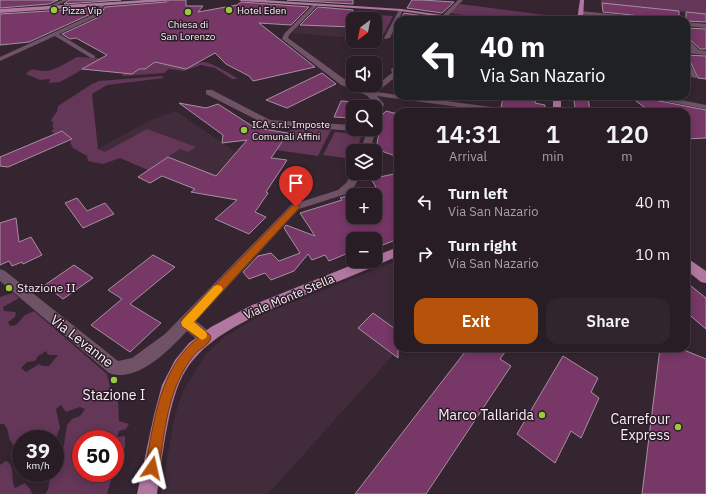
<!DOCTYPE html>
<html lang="en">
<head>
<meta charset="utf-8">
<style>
  body { margin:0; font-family:"IBM Plex Sans",sans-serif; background:#30252d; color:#f1f3f6; height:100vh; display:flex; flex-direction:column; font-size:15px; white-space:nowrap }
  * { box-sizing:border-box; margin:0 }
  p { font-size:13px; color:#a5a1a7 }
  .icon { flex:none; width:22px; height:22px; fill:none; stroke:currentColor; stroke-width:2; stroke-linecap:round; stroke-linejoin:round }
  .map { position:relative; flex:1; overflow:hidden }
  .sheet { position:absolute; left:394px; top:108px; width:296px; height:244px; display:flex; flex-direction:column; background:#281c25; border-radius:12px; box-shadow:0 2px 10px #0003,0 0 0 1px #443a42 }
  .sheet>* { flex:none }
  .banner { position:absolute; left:394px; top:16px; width:296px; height:84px; border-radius:12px; box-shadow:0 2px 10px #0003,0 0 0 1px #443a42; background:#202124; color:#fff; overflow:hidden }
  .needle { width:26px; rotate:212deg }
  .fabs { position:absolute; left:346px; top:12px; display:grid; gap:8px }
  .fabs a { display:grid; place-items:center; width:36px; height:36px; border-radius:8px; background:#281c25; box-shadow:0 2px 10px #0003,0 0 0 1px #443a42; font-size:20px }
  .speed { position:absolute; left:12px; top:430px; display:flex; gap:8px; font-size:20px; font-weight:700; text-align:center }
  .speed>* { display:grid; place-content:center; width:52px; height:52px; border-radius:50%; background:#281c25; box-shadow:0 2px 10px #0003,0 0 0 1px #443a42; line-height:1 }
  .speed small { font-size:10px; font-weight:400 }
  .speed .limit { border:6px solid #d22; background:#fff; color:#111 }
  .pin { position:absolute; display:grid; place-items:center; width:34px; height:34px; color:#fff; margin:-41px -17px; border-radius:50% 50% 50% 0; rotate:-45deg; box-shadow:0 0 4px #0007 }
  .pin .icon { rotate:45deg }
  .me { position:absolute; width:44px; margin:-22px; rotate:11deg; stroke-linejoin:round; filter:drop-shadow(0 0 3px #0008) }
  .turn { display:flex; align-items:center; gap:14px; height:84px; padding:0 20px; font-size:18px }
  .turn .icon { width:52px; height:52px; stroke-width:2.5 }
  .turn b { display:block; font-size:28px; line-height:34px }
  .eta { display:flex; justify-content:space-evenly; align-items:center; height:68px; text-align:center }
  .eta b { font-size:24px; font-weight:600; line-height:28px }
  .button { display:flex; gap:8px; margin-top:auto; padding:8px 20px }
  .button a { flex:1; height:46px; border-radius:12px; background:#b45309; color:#fff; font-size:16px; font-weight:600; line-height:46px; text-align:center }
  .button a+a { background:#30252d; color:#f1f3f6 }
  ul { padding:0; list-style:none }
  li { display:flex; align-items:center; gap:12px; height:52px; padding:0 20px }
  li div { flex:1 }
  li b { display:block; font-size:15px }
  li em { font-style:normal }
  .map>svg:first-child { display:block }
  .built { fill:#422c3c }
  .green { fill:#643658; fill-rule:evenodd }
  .building { fill:#773767; stroke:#a5919e; fill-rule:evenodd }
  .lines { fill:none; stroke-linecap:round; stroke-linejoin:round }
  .minor { fill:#6f5266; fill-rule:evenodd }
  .major { fill:#b277a1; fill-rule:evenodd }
  .route { fill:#b45309; stroke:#753606 }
  .slow { fill:#f59e0b }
  .poi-dot { fill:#96cc3a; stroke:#2b1c27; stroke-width:1.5 }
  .labels { text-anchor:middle; stroke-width:3; stroke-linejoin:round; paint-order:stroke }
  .far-poi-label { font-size:10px; fill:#fbf0f7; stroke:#2b1c27; text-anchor:start }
  .poi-label { font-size:12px; fill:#fbf0f7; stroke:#2b1c27; text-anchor:start }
  .street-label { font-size:12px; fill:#fbf0f7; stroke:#2b1c27 }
  .near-street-label { font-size:14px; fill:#fbf0f7; stroke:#2b1c27 }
  .near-poi-label { font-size:14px; fill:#fbf0f7; stroke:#2b1c27; text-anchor:end }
</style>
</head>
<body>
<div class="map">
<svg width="706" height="494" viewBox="0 0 706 494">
  <rect width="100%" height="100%" fill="#352531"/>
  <g class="built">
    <polygon points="313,11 393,16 381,40 375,39 375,19 353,19 353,38 292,33"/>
    <polygon points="175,111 236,152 233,156 245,154 287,160 266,192 268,193 260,204 228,199 229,198 200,185 194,189 173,180 178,176 154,166 148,170 98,149 149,121"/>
    <polygon points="398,260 398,331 373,313 358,328 393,355 268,494 161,494 175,415 183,391 206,354 223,338 259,316"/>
  </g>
  <g class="green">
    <polygon points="601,0 706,0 706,14 601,3"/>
    <polygon points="460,4 568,18 567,20 498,20 450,13"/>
    <polygon points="313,11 393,16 384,34 375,33 375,19 353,19 353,22 305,19"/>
    <path d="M77,57C86,57 95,58 104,59L87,67L60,82L49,83L50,79L40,80L26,74C32,66 35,71 43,71C54,72 67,62 77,57Z"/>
    <path d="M155,62L186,68C191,66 197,62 204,62C210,62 233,75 238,79H232L215,68L201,65L184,71L169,69L164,73L123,76V73C135,74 135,69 145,69Z"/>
    <polygon points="162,76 164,78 107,85 92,94 98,149 105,152 147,129 196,147 188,152 180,149 148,170 120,158 103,164 88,161 87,156 73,148 70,142 72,139 62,131 55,134 51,131 54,129 52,126 54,123 51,121 54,115 57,112 58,106 92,84 99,81"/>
    <polygon points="300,127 331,130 318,156 276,150 289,131"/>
    <polygon points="335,132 362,135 356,151 353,151 353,159 323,155"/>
    <path d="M13,293L19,298L3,307L4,311L16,312L15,317L8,322L10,326L16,325L25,315L34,311L107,374L110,387L107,391V399L115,397L118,402L119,421L129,424L126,429L119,431L117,437L125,436V447L115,469V439H81V473H113L107,494H45L48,490L51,473H55V458L63,451L67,425L72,419L80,416L85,409L80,407L66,412L61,405L56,409L60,428L55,440L21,439V450H20C4,440 12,433 4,424H0V297ZM46,351L48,355H58L49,366H42L39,364L26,372L21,368L27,362L35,361L38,356Z"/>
    <path d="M6,461C16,466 10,479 15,488L25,483L30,489L32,494H0V465Z"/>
  </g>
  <g class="building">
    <polygon points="0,0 58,0 49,4 0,8"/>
    <polygon points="69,0 121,0 64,4"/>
    <polygon points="169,0 186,0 186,6 203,6 198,12 237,5 241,2 309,7 291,25 259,23 315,67 253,81 249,76 226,64 215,53 186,69 155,62 145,69 139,69 132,74 82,69 107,55 76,38 70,39 62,34 99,17 105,7 166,2"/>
    <polygon points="287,0 353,0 353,4"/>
    <polygon points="412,0 422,0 454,2 442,13 407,8"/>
    <polygon points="602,3 679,11 679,20 654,20 650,17 603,12"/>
    <polygon points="318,7 353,10 353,27 300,25"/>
    <polygon points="96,8 93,13 29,42 0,45 0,14"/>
    <polygon points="686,12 706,14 706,22 686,21"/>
    <polygon points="404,13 437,18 434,20 400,20"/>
    <polygon points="686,28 706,29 706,49 700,49 686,36"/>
    <polygon points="686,55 706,56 706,79 698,78 690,61 686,59"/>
    <polygon points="322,73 336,84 287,108 266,100"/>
    <polygon points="515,96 536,96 535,103 545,105 544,112 519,112 514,109 501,107 503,98 514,100"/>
    <polygon points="573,96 588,96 590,112 576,112"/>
    <polygon points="629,96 644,96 649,99 706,110 706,138 686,139 686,112 651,112"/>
    <polygon points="341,101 356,102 354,107 353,107 351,118 334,117"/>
    <polygon points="179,103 206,108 218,104 252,126 251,127 288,133 271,158 287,160 266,192 268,193 255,212 266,217 249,234 215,219 237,200 191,192 195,189 162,176 150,183 138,177 168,157 216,176 247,140 222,143 223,135"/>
    <polygon points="386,111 398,114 398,157 376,149 382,117 383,114"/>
    <polygon points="62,131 72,139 8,167 0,166 0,157"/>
    <path d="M398,173V239L375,248V239H353V251L329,261L325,255L312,260L308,254L294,271L271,280L265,273L249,279L243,272L258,256L271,253L279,261L300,253L284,228L286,225L315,236L300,213L342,200L340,198L376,187L371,179ZM353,195H375V217H353Z"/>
    <polygon points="77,198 87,211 105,203 114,214 83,228 65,203"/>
    <polygon points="16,218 19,242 31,237 42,255 23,264 22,262 12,266 9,261 0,265 0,223"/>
    <polygon points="153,255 175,267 130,304 161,323 130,352 91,325 122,299 108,290"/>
    <polygon points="74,265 93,278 63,299 45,285"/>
    <polygon points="686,282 706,298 706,329 686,312"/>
    <polygon points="373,313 398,331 398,358 358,328"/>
    <polygon points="468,348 508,348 500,359 511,366 426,494 355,494"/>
    <polygon points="660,348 679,348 706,359 706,494 642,494"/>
    <polygon points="563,356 598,378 591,392 599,398 581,438 571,431 555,463 517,434"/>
  </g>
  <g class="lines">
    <g class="minor">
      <polygon points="62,0 68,0 49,9 45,8"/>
      <polygon points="458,0 463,0 447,17 443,17 443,15"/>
      <polygon points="101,3 105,4 98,16 59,34 95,56 95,58 91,58 55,36 0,61 0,57 94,14"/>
      <polygon points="314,4 318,5 289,35 288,38 347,81 369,91 392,73 391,69 398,64 398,75 377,92 398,95 398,96 409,96 514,110 518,112 496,112 377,96 384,104 379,121 375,123 376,104 366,95 341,85 282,39 284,34"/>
      <polygon points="401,9 403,10 390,38 385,39 384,38 399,10"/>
      <polygon points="581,11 650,18 653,20 634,20 579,14 578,13"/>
      <polygon points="686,22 706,24 706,28 686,26"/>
      <polygon points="686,37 699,50 706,51 706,55 686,53 686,49 692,50 686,43"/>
      <polygon points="686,60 689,62 697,77 696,78 691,77 686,68"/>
      <polygon points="206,90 212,90 270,120 353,125 353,129 357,129 353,131 265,124 206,94"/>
      <polygon points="645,96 661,96 706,105 706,109 649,98"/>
      <polygon points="375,127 376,129 370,151 360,151 368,129 375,129"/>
      <path d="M353,172V173H362L354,187L346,194L299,209L196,321L211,333L213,338L211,343L206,344L201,343L187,331C170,349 137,384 109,373L0,281V269L5,271L118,361L132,358L165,334L291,205L338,190L346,183Z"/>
    </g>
    <g class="major">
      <polygon points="145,0 168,0 166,1 0,13 0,9"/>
      <polygon points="239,0 264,0 401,9 476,20 462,20 401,11 241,1"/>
      <polygon points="580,0 584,0 583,20 577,20"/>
      <rect x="553" y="96" width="8" height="16"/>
      <path d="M398,247V256C367,270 336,282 305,295C265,312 210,331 186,370C168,397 162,461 157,494H137L154,415L162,385L175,360L189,343L211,327L250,306L362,261H375V256Z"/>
      <polygon points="686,258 690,260 706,271 706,283 701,282 686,270"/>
    </g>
  </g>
  <path class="route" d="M296,204L298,205L300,207L298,209L194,322L210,335L211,338C209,344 203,347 198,351C193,356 187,364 184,370C167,399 164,436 159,468L157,473L152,475L147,473L145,468C154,423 159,368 198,338L182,326L181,322L182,319L293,205Z"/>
  <polygon class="slow" points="217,285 221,286 223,289 221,292 194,322 206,332 207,335 206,338 202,340 182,326 181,322 214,286"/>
  <g class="poi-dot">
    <circle cx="54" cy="10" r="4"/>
    <circle cx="229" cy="10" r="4"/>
    <circle cx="188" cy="12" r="4"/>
    <circle cx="244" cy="130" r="4"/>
    <circle cx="9" cy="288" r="4"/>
    <circle cx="114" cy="380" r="4"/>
    <circle cx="542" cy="415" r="4"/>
    <circle cx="678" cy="427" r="4"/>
  </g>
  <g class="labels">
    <g class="far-poi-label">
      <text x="62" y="14">Pizza Vip</text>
      <text x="237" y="14">Hotel Eden</text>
      <text x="188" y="28" text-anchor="middle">Chiesa di<tspan x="188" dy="12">San Lorenzo</tspan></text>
      <text x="252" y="128">ICA s.r.l. Imposte<tspan x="252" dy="12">Comunali Affini</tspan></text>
    </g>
    <g class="poi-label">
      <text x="17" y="292">Stazione II</text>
    </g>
    <g class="street-label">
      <text transform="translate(289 297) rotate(-23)" y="4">Viale Monte Stella</text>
    </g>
    <g class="near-street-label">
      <text transform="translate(82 341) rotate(38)" y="5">Via Levanne</text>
    </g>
    <g class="near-poi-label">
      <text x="114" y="400" text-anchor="middle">Stazione I</text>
      <text x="534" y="420">Marco Tallarida</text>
      <text x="670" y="424">Carrefour<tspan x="670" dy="16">Express</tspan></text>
    </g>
  </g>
</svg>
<div class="fabs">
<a><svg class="needle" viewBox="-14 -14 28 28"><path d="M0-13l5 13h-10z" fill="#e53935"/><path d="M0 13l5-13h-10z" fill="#a5a1a7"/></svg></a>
<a><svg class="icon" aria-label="sound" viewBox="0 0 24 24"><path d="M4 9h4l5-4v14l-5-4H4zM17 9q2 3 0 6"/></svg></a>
<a><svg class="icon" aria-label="search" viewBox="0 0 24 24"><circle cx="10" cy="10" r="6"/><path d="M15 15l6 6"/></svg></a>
<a><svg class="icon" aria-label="layers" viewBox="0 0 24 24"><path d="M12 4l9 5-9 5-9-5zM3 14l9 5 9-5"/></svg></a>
<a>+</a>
<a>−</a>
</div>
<div class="speed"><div>39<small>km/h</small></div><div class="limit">50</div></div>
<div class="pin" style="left:296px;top:207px;background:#d93025"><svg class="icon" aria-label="arrive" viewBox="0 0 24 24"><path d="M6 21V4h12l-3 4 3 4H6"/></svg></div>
<svg class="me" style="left:152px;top:468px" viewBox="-20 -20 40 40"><path d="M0-17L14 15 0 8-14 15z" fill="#b45309" stroke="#fff" stroke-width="4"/></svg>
<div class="banner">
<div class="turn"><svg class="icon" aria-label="left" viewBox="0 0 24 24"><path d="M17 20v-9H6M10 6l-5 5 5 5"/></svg><div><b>40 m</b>Via San Nazario</div></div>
</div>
<section class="sheet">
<div class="eta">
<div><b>14:31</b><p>Arrival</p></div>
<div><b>1</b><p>min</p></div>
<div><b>120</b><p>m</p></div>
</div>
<ul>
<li><svg class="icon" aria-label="left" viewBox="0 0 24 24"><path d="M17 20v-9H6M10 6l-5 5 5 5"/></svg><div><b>Turn left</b><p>Via San Nazario</p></div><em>40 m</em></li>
<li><svg class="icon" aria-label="right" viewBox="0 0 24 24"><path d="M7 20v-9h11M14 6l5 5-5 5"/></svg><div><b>Turn right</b><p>Via San Nazario</p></div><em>10 m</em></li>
</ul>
<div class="button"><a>Exit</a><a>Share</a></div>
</section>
</div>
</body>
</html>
